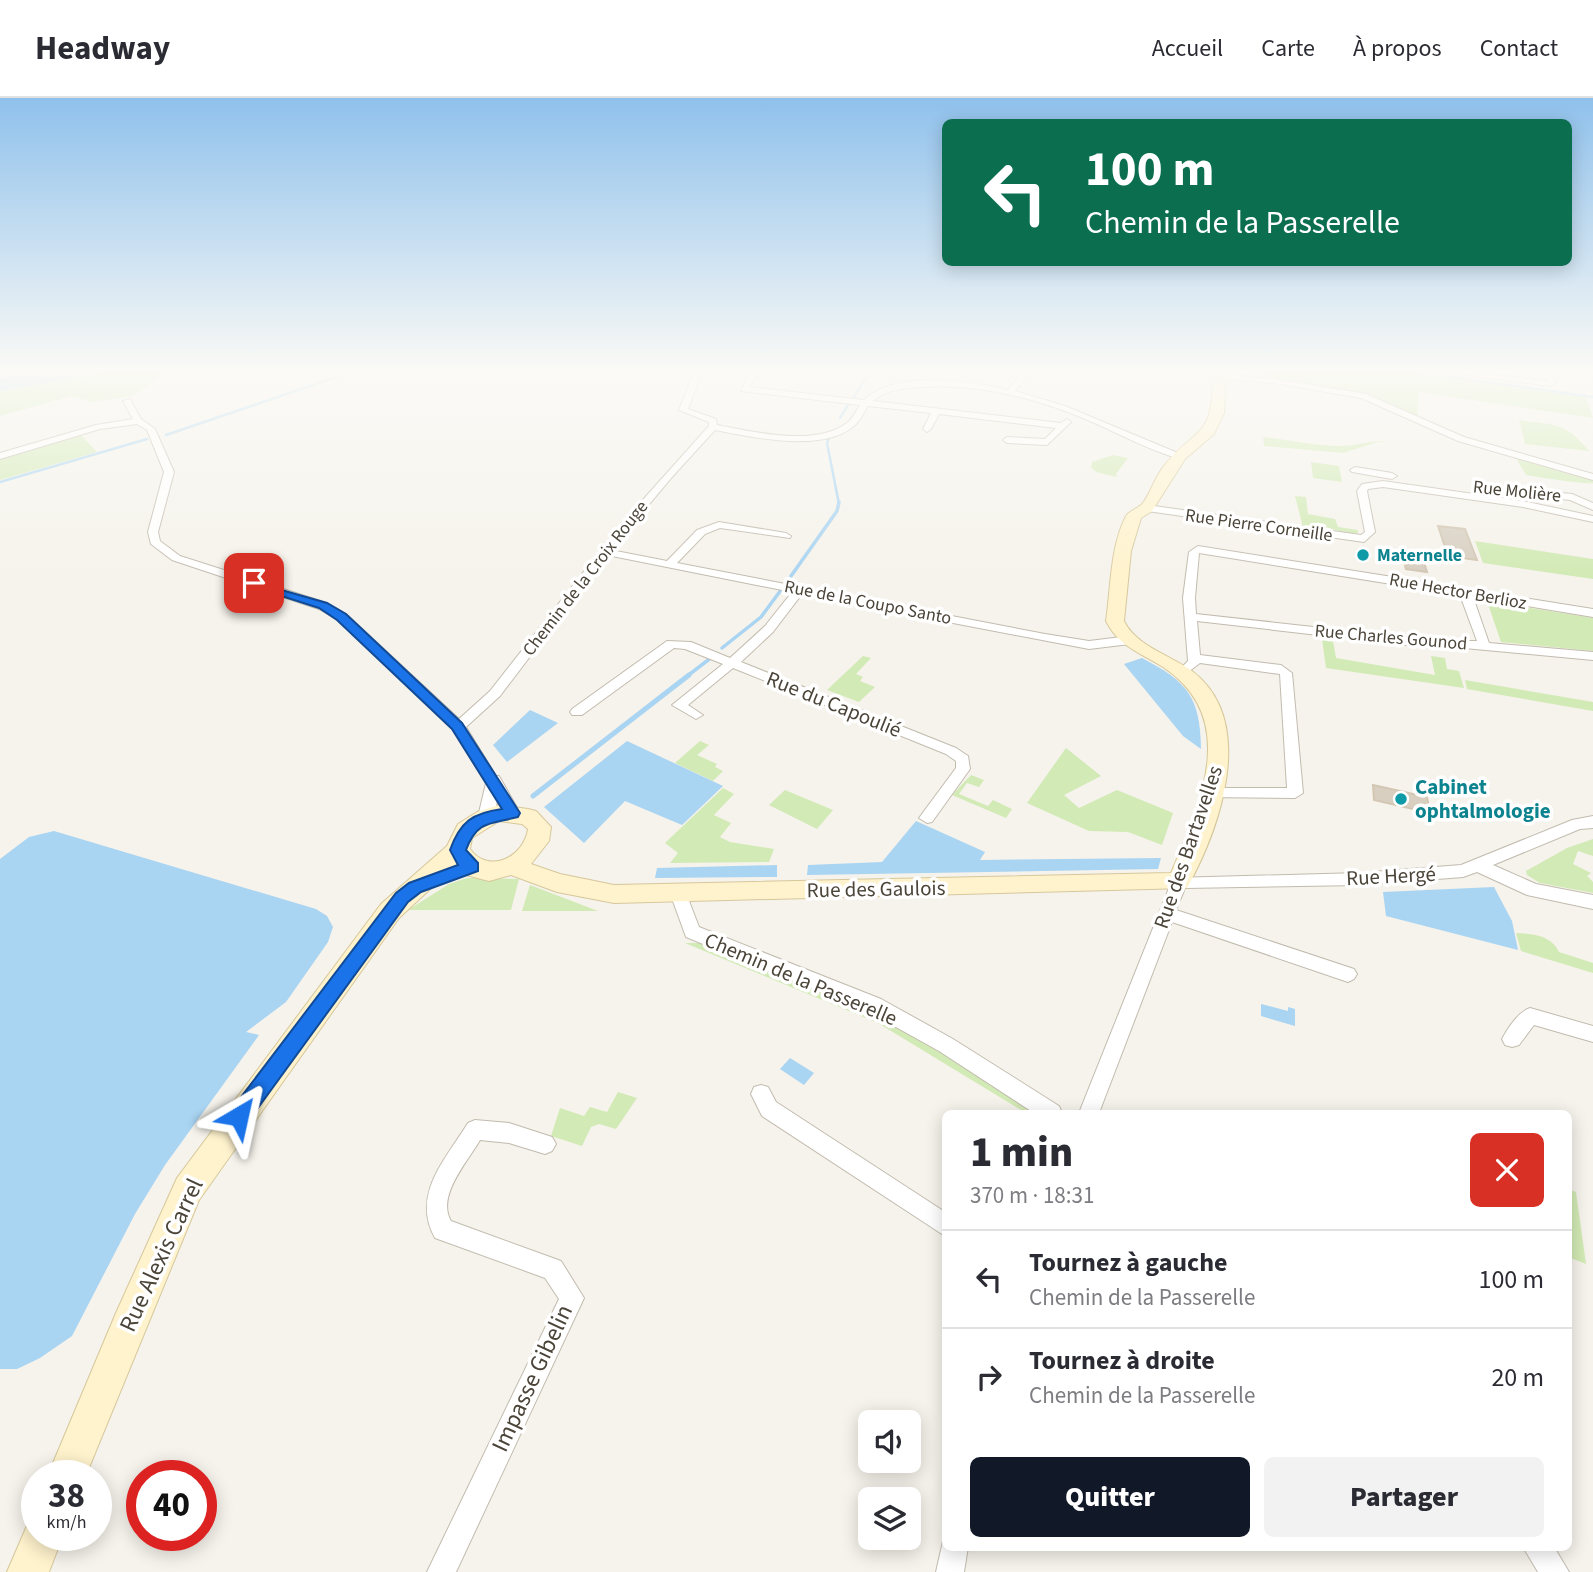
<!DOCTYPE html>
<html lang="fr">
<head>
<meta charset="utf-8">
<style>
  body { margin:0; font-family:"Source Sans 3",sans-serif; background:#f2f2f3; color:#2b2b33; height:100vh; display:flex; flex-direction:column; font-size:26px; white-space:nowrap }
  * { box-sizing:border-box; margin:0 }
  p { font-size:23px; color:#7c7c81 }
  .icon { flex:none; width:38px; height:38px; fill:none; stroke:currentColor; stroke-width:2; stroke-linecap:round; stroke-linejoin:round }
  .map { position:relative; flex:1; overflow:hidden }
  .side { position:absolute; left:942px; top:1012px; width:630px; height:441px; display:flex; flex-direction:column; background:#fff; border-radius:10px; box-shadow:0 4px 18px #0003 }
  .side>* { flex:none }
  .guide { position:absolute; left:942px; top:21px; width:630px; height:147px; border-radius:10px; box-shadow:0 4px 18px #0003; background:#0b6e4f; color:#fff; overflow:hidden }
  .buttons { position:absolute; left:858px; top:1312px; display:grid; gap:14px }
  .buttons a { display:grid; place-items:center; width:63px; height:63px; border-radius:10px; background:#fff; box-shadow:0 4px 18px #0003; font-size:35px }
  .speed { position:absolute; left:21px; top:1362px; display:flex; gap:14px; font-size:35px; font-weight:700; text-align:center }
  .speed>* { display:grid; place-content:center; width:91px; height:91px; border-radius:50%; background:#fff; box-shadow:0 4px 18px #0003; line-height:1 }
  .speed small { font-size:18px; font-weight:400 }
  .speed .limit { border:10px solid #d22; background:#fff; color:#111 }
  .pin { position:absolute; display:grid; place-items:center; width:60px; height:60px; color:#fff; margin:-30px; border-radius:14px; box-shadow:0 4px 10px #0006 }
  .me { position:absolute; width:77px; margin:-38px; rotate:36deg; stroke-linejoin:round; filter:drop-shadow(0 0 5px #0008) }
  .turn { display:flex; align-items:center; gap:24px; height:147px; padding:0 28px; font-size:32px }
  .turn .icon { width:91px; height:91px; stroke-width:2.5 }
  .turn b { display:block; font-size:49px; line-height:60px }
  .round { display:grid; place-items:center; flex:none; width:74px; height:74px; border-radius:10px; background:#f2f2f3 }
  .summary { display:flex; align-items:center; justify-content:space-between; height:119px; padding:0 28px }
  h1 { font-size:42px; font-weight:800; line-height:52px }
  .action { display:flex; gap:14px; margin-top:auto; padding:14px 28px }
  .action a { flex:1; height:80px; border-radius:10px; background:#111827; color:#fff; font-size:28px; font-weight:800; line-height:80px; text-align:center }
  .action a+a { background:#f2f2f3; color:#2b2b33 }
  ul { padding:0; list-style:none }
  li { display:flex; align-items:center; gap:21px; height:98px; padding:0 28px; border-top:2px solid #e1e1e2 }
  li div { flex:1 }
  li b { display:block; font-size:26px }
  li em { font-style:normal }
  header { display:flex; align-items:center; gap:42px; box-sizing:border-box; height:98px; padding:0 35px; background:#fff; border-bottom:2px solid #e1e1e2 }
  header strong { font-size:33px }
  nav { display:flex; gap:38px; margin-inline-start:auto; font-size:24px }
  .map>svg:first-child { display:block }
  .green { fill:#d2eab5 }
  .water { fill:#a9d4f2 }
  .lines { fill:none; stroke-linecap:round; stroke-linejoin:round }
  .stream-far2 { stroke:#a9d4f2; stroke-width:2.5 }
  .stream-far1 { stroke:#a9d4f2; stroke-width:3.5 }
  .stream { stroke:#a9d4f2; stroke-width:5 }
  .building { fill:#d8cfc1; stroke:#d3c7b4; stroke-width:2 }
  .street-casing { stroke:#c2bbae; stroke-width:2 }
  .secondary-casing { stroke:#d6c79b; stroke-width:2 }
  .street { fill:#fff; fill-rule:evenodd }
  .secondary { fill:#fff3cd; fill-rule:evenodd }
  .route { fill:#1a73e8; stroke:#114b97; stroke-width:2 }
  .culture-dot { fill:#0f9aa8; stroke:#fff; stroke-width:2.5 }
  .labels { text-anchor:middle; stroke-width:7; stroke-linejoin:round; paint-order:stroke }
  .far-street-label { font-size:18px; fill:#4b4439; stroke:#fff }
  .far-culture-label { font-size:18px; font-weight:bold; fill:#0d838f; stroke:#fff; text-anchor:start }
  .street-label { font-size:21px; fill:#4b4439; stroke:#fff }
  .culture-label { font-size:21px; font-weight:bold; fill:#0d838f; stroke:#fff; text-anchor:start }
  .near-street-label { font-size:24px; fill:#4b4439; stroke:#fff }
</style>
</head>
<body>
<header>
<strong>Headway</strong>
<nav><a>Accueil</a><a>Carte</a><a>À propos</a><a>Contact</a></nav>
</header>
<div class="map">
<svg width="1593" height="1474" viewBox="0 0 1593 1474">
  <rect width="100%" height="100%" fill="#f6f3ec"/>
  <g class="green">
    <polygon points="124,271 173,271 132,298 92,304 71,298 0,318 0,293"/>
    <polygon points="1262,271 1387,271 1586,299 1593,320 1419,294 1417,318 1370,297 1266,279"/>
    <path d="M1519,322C1554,327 1566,324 1589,353L1525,346Z"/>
    <polygon points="80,336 97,354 0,382 0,359"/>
    <path d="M1263,339C1289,342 1315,348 1341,348C1359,348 1371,341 1390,344H1378L1343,355L1264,348Z"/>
    <polygon points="1113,357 1128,360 1116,376 1117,379 1096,374 1091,369 1092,364"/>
    <path d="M1516,360L1593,382V385C1588,387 1537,379 1526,377Z"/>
    <polygon points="1311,364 1339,368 1342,384 1313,380"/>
    <path d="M1295,398L1306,399L1308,416L1335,421L1338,429L1358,432V435C1347,437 1329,429 1315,427L1313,430L1303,429Z"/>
    <polygon points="1475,443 1593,461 1593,481 1483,465"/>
    <polygon points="1487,503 1593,520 1593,553 1501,544"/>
    <polygon points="1322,541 1333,543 1336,560 1435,577 1431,558 1445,560 1447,571 1459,573 1464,590 1326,570"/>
    <polygon points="863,558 871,560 856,576 863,579 860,583 875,589 859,604 827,592"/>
    <polygon points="1465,582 1593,604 1593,613 1467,591"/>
    <polygon points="700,643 709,647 697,657 717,666 715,669 723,673 713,683 675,665"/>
    <polygon points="1066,650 1101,678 1064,697 1079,710 1117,692 1173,715 1162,747 1128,734 1089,733 1027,705"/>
    <polygon points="971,677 984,682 979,689 967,685 959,696 988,708 993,702 1012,711 1006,720 952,697"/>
    <polygon points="723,690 734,696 714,717 731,725 720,739 730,744 774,751 769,764 670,765 678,755 665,745"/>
    <polygon points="785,692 833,712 817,731 769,707"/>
    <polygon points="1593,741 1593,758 1578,753 1573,766 1591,775 1587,778 1593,784 1593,795 1540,785 1527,777 1526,773 1567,750"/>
    <polygon points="467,780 519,781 511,812 408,812 449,786"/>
    <polygon points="530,787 598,813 522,813"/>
    <path d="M1516,835C1533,836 1551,837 1559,854L1593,865V875L1521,853Z"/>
    <polygon points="685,845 699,845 831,895 884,920 1044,1015 1026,1015 878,925"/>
    <polygon points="618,994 637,1000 616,1031 599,1026 591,1029 582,1048 551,1038 560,1010 584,1018 590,1009 607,1014"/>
    <polygon points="1568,1091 1576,1094 1586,1166 1568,1159"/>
  </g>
  <g class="water">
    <polygon points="37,271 124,271 0,293 0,280"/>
    <path d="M1142,560C1188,584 1200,599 1201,651L1183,638L1124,566Z"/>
    <polygon points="530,612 558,625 507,664 493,647"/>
    <polygon points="627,643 723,688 682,727 625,703 584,745 544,709"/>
    <polygon points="916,723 985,754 980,762 1161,760 1158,771 807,777 808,767 882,764"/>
    <polygon points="54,733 316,811 327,818 333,829 328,844 286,904 246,934 259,937 165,1067 135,1116 72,1238 40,1260 17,1271 0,1271 0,761 29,739"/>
    <polygon points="777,767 777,779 655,780 657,770"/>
    <polygon points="1494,789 1512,823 1518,852 1386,818 1383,794"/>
    <polygon points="1261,906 1288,913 1288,909 1295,911 1295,928 1261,918"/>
    <polygon points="790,960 814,975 804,987 780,971"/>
  </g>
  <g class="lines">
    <g class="stream-far2">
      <polyline points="951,271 977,271"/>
      <polyline points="1394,271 1593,299"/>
      <polyline points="853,300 872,271"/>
      <polyline points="840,320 848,307"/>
      <polyline points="166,337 360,271"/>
      <polyline points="830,338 827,345 839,406"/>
      <polyline points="0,384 147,341"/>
    </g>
    <g class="stream-far1">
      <polyline points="791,478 837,413 839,404"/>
      <polyline points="722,550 761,519 781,492"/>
      <polyline points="686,579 712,559"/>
    </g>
    <polyline class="stream" points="533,698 689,577"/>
  </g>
  <g class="building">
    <polygon points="1438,428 1465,431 1477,462 1448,458"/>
    <polygon points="1402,455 1422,458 1427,474 1406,471"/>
    <polygon points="1373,687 1427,699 1430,715 1374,702"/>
  </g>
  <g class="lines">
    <g class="street-casing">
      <g id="street">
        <path d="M695,271H703L688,311L716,321L717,327C754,334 815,349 847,325C853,320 856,313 860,307L741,293L749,277L756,279L749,289L864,302C895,272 970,283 1008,292L1025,271H1033L1015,293L1065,308L1185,358L1180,361C1148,352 1120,336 1090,323C1038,301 980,285 923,289C905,290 887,291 873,303L1061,325L1067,321L1071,324L1047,347L1007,345L1003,342L1007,339L1045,341L1056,330L939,316L931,331L927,334L923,331L931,315L868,308C864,314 861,321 856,326C826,356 751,339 715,332L672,379L611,452L667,463L697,432L719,424L786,435L791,438L790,440L720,430L705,436L677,465L1045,536L1089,543L1130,538L1136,542L1130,546L1089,551L802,496L773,534L741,564L956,650L968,658L970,671L932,724L927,725L919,720L956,670V663L946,656L733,570L688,607L703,617L696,621L672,607L723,566L685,551L674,550L582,617H572L570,614L572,611L667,543L691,544L730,560L765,528L792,494L607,457L500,598L466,629L496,678H499L520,715L517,719H507L497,703L494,719L486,724L478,719L486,685L453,631L338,522L319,511L172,462L151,446L148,434L164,374L147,332L137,326L100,331L0,361V355L96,327L133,321L123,303L130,301L141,321L155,331L174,374L158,434L160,443L180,458L327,505L346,516L459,621L490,593L622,425L709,328V324L679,312Z"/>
        <polygon points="1421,271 1446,271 1548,283 1539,271 1547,271 1556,284 1550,288"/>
        <polygon points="1230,277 1275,281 1366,296 1464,339 1593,376 1593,382 1458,343 1361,300 1275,285 1227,281"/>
        <polygon points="1355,369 1392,375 1397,378 1392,381 1352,374 1350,372"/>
        <polygon points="1383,383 1523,403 1593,418 1593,424 1523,409 1383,389 1368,391 1367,393 1375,434 1364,444 1147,413 1142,410 1147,407 1361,437 1365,434 1357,393 1362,386"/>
        <polygon points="1504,390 1572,396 1593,405 1593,412 1570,402 1501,395 1499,393"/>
        <path d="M1198,448L1593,511V519L1473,499L1489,545L1593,554V562L1464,550L1441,551L1197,523L1200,557L1281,567L1292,575L1303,695L1295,700L1206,699L1203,695L1206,691L1211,690H1287L1280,576L1200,565L1184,577L1178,573L1188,563L1183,500L1189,454ZM1199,455L1460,497L1477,543H1441L1196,516L1195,500Z"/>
        <polygon points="1593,718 1593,730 1580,731 1493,767 1536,786 1593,797 1593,811 1527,797 1477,774 1463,779 1360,787 1185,790 1176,812 1354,871 1357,876 1354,881 1348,884 1172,824 1099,1015 1079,1015 1173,780 1360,775 1461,767 1572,722"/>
        <polygon points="678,789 684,790 686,795 699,829 881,901 953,941 1059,1008 1062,1015 1034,1015 939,953 867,913 686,839 670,795 672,790"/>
        <path d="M1530,910L1593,928V944L1534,927L1519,947L1512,949L1505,947L1502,941C1508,930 1518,914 1530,910Z"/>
        <polygon points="761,987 768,989 776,1004 945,1114 945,1138 762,1018 751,996 754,989"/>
        <path d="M475,1022L509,1025L552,1039L556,1046L552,1053L545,1056L509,1045L480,1042C468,1063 436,1098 451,1123L561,1163L584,1200L456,1474H427L559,1201L545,1180L435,1140C411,1097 445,1062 468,1025Z"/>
        <polygon points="944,1439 945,1449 968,1449 964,1474 936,1474"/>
        <polygon points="1523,1449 1554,1449 1569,1474 1538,1474"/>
      </g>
    </g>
    <g class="secondary-casing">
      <g id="secondary">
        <path d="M1231,271H1243L1225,287L1224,315L1214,336L1185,361L1152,413L1141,420L1131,453L1124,523C1136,548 1170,557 1192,573C1258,623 1220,730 1187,790L614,805L557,794L511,777L489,783L462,776L456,767L399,820L199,1102L86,1377H48L116,1215L177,1080L381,806L447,748L458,726L477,714L499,707L528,711L536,713L551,729L549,743L531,766L560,776L614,787L1171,775C1200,706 1241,621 1163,569C1141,555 1119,549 1106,523C1111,490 1110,449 1126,418C1130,412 1138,411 1143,405C1151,394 1155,379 1164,368C1194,330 1211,342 1213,286ZM499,723L522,726L528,731C524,759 489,777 470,751L472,740Z"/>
        <polygon points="37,1420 37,1437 63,1437 49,1474 7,1474 29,1423"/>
      </g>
    </g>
    <use href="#street" class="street"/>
    <use href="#secondary" class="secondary"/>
  </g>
  <linearGradient id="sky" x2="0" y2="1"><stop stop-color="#8fc1ec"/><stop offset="0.57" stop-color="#fbfaf6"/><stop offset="1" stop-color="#fbfaf6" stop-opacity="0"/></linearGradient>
  <rect width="1593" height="478" fill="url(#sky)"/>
  <path class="route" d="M250,483L327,505L346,516L462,625L520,715L518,719C491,726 477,722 466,752L478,765V773L421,794L408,804L247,1025L239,1028L232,1025L229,1018L232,1011L396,795L409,785L458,767L450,752C460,724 472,715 502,711L452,631L337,522L319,510L250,488Z"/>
  <g class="culture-dot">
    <circle cx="1363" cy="457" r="7"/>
    <circle cx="1401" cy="701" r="7"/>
  </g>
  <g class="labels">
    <g class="far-street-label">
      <text transform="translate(1517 393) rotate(6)" y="6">Rue Molière</text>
      <text transform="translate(1259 427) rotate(8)" y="6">Rue Pierre Corneille</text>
      <text transform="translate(585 480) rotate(-52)" y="6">Chemin de la Croix Rouge</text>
      <text transform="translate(1458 493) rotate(10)" y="6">Rue Hector Berlioz</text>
      <text transform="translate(868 504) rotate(11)" y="6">Rue de la Coupo Santo</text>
      <text transform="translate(1391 539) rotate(5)" y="6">Rue Charles Gounod</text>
    </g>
    <g class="far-culture-label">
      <text x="1377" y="463">Maternelle</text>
    </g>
    <g class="street-label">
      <text transform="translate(834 606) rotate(22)" y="7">Rue du Capoulié</text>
      <text transform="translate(1188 749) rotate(-71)" y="7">Rue des Bartavelles</text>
      <text transform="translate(1391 778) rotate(-3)" y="7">Rue Hergé</text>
      <text transform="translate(876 791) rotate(-1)" y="7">Rue des Gaulois</text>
      <text transform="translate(801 881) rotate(23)" y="7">Chemin de la Passerelle</text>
    </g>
    <g class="culture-label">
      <text x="1415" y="696">Cabinet<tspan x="1415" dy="24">ophtalmologie</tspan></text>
    </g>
    <g class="near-street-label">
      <text transform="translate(161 1157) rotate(-65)" y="8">Rue Alexis Carrel</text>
      <text transform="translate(532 1280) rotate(-65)" y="8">Impasse Gibelin</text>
    </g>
  </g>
</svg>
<div class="buttons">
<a><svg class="icon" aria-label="sound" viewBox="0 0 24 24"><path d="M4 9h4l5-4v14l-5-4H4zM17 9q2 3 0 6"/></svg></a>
<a><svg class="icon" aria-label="layers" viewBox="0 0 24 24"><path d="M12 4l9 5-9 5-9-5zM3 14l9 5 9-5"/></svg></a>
</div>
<div class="speed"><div>38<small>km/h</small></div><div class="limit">40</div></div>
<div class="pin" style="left:254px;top:485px;background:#d93025"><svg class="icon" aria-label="arrive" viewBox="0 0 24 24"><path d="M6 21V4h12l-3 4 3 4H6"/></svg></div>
<svg class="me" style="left:239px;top:1018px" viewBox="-20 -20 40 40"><path d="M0-17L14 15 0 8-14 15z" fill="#1a73e8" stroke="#fff" stroke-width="4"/></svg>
<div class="guide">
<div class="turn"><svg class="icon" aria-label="left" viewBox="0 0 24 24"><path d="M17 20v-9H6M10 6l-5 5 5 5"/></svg><div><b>100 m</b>Chemin de la Passerelle</div></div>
</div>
<section class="side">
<div class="summary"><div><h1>1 min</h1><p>370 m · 18:31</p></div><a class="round" style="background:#d93025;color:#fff"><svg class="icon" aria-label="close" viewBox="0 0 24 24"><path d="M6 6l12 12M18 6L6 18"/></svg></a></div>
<ul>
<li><svg class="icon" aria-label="left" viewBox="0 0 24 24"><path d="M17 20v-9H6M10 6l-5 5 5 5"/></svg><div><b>Tournez à gauche</b><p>Chemin de la Passerelle</p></div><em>100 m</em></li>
<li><svg class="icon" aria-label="right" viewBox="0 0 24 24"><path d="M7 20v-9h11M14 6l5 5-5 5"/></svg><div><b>Tournez à droite</b><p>Chemin de la Passerelle</p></div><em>20 m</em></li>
</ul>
<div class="action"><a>Quitter</a><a>Partager</a></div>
</section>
</div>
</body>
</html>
